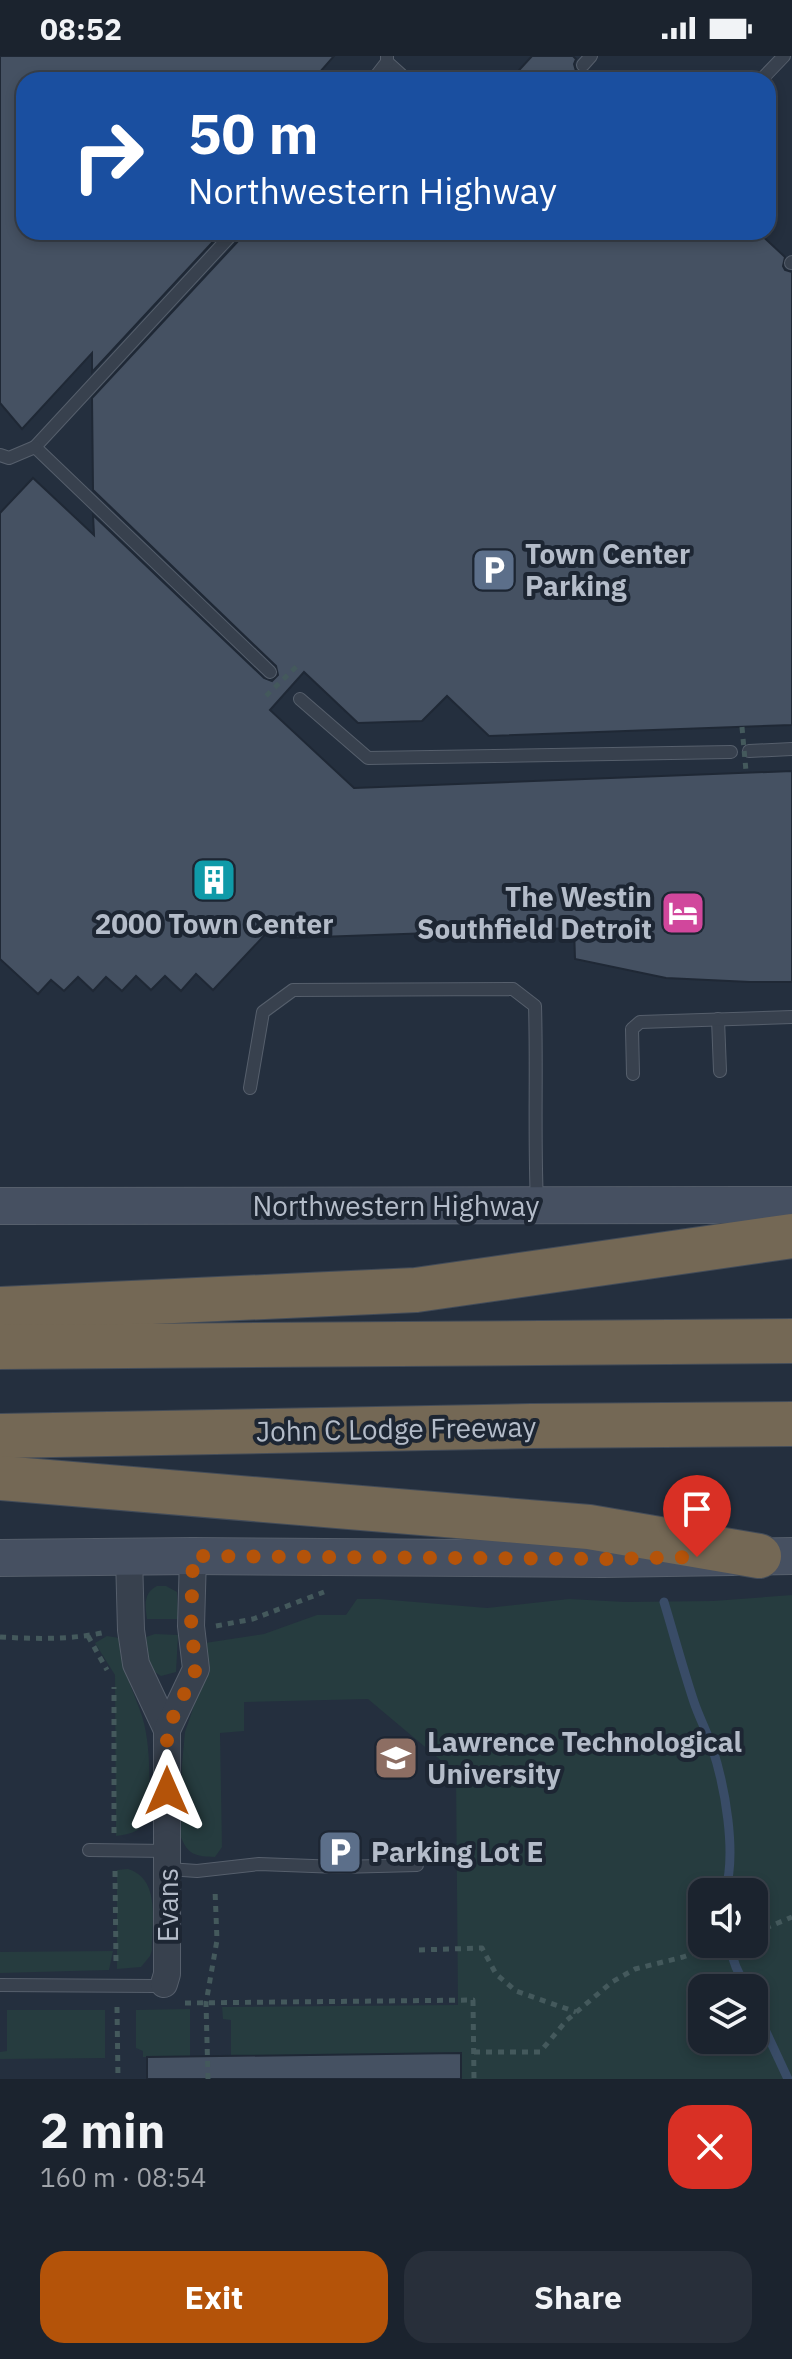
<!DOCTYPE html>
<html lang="en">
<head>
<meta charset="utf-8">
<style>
  body { margin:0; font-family:"IBM Plex Sans",sans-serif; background:#282f3a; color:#f1f3f6; height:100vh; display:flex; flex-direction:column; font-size:30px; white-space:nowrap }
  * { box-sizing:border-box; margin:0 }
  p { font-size:26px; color:#a0a4aa }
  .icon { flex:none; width:44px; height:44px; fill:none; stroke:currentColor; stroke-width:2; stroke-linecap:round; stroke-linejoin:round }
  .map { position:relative; height:2023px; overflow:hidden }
  .drawer { display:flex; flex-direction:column; background:#1b232e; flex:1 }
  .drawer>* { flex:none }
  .top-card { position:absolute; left:16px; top:16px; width:760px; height:168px; border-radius:24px; box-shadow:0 4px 12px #0003,0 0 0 2px #39404a; background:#1a4fa0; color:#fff; overflow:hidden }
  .controls { position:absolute; left:688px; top:1822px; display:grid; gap:16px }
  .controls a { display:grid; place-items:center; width:80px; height:80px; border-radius:16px; background:#1b232e; box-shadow:0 4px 12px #0003,0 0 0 2px #39404a; font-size:40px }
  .pin { position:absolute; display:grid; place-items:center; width:68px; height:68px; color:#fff; margin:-82px -34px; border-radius:50% 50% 50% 0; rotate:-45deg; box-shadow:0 0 8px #0007 }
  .pin .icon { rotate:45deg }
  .me { position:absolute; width:88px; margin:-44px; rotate:0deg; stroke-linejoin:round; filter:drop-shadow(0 0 6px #0008) }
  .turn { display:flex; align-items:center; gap:28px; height:168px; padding:0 40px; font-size:36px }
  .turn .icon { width:104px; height:104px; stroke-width:2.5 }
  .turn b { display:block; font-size:56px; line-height:68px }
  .round { display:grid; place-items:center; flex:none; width:84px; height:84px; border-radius:24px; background:#282f3a }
  .summary { display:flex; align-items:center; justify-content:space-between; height:136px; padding:0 40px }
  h1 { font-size:48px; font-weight:700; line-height:60px }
  .button { display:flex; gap:16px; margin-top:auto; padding:16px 40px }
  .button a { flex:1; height:92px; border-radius:24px; background:#b45309; color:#fff; font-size:32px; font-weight:700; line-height:92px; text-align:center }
  .button a+a { background:#282f3a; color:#f1f3f6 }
  .status { display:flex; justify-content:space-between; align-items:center; height:56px; padding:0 40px; background:#1b232e; direction:ltr }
  .status svg { height:22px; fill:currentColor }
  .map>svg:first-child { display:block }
  .green { fill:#263c3f; fill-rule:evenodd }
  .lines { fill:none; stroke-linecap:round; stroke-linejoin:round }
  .stream { stroke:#394c67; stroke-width:9 }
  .building { fill:#455162; stroke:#1f2835; stroke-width:2 }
  .service-casing { stroke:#565f6c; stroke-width:14 }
  .minor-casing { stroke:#565f6c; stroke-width:28 }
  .secondary-casing { stroke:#565f6c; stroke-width:38 }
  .motorway-casing { stroke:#434c59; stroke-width:46 }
  .path { stroke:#44595c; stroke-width:5; stroke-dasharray:6 6; stroke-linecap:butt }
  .service { stroke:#38414e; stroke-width:12 }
  .minor { stroke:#38414e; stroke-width:26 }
  .secondary { stroke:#465061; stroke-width:36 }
  .motorway { stroke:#746855; stroke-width:44 }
  .path-bridge { stroke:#44595c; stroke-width:5; stroke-dasharray:6 6; stroke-linecap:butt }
  .route { stroke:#b45309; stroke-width:14; stroke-dasharray:0 25.2 }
  .labels { text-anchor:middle; stroke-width:8; stroke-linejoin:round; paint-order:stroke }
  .poi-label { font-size:28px; font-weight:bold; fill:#b4bcc9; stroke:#1d2633; text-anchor:start }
  .street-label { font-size:28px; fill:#b4bcc9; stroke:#1d2633 }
</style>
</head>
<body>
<div class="status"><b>08:52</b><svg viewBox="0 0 49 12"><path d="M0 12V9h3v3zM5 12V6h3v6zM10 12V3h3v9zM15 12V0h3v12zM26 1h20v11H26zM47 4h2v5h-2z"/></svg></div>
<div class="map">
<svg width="792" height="2023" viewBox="0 0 792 2023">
  <rect width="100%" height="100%" fill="#242f3e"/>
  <g class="green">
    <path d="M157,1530H166L177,1536L178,1563H147C145,1550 143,1537 157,1530Z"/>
    <path d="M792,1539V2023H461L460,1997L231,2000V1964L223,1963L222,1951L458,1949L456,1717L368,1643L244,1646V1675L220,1677L222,1791L215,1801C197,1800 188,1800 181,1781L182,1708L185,1676L197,1641L205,1587L264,1578L317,1559H346L357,1543H379L487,1552L569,1543L625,1546L713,1545ZM702,1836H754V1888H702ZM702,1932H754V1984H702Z"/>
    <polygon points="155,1578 178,1579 176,1616 161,1620 150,1613 146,1581"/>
    <path d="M107,1580L119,1582C120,1610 133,1633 142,1660C151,1689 149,1724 150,1754C146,1773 134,1778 116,1780L115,1619L95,1587Z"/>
    <path d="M128,1813C161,1823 152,1867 152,1894L150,1900L141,1911L117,1913V1814Z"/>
    <polygon points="113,1895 109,1914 0,1917 0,1896"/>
    <polygon points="190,1953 190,2001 143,2001 143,1995 136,1992 136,1954"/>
    <polygon points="7,1954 105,1954 105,2002 0,2003 0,1996 7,1995"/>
  </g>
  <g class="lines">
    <g class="stream">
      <path d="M664,1546C674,1579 683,1613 694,1646C699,1661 707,1676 712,1691C725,1730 737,1797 725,1836"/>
      <polyline points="728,1888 736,1911 746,1932"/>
      <polyline points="754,1950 788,2023"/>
    </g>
  </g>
  <g class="building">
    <polygon points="0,0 334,0 313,24 24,24 24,176 222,176 92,316 92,297 22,373 0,347"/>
    <polygon points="532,0 573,0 576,3 574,8 576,15 582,18 589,15 598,24 510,24"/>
    <polygon points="243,176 758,176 785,201 783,210 785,214 792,216 792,669 489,680 447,640 422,665 358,667 304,616 270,654 354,732 792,715 792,926 750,926 666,922 575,903 574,872 290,882 275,868 213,934 196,918 181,935 165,920 151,934 136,920 122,935 106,921 93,935 78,921 64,935 51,924 38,938 0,903 0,457 33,422 94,479 93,459 264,622 272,625 278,619 276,610 93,434 92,342 241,182"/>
    <polygon points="461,1997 461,2023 147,2023 147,2001"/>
  </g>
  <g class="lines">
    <g class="service-casing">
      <g id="service">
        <polyline points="387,6 407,24"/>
        <polyline points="583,9 591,0"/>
        <polyline points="373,24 387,6 387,0"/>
        <polyline points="761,24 784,0"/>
        <polyline points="234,176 35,391 270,616"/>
        <polyline points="791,207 792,206"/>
        <polyline points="0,399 9,402 35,391"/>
        <polyline points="300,643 368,702 731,696"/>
        <polyline points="749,695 792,693"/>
        <polyline points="718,963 720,1015"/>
        <polyline points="633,1018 632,973 640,966 792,961"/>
        <path d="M250,1032L263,956L293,934L513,933L535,950C537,1015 534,1081 537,1147"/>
        <polyline points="89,1794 168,1795"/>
        <polyline points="168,1813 197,1815 259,1808 339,1811 417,1809"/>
        <polyline points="0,1929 154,1930 164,1928"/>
      </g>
    </g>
    <g class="minor-casing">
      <g id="minor">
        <polyline points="129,1501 131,1574 136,1608 167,1674 167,1918 164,1928"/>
        <polyline points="167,1674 196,1613 191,1570 193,1500"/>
      </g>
    </g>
    <g class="secondary-casing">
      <g id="secondary">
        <polyline points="0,1150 792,1149"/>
        <polyline points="0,1502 193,1500 603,1503 792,1500"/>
      </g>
    </g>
    <g class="motorway-casing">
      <g id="motorway">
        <polyline points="0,1253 416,1234 792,1180"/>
        <polyline points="0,1291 792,1285"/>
        <polyline points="0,1380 531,1370 792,1368"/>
        <polyline points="0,1422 589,1471 759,1500"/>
      </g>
    </g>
    <g class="path">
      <polyline points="216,1570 253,1563 324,1536"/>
      <polyline points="88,1580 107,1614"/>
      <path d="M0,1581C36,1583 71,1584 106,1576"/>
      <polyline points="114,1777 114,1631"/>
      <polyline points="115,1815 116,1909"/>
      <polyline points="754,1877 792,1861"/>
      <polyline points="419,1894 482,1892 496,1918 516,1935 576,1956"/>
      <polyline points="185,1947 473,1944 474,2023"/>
      <polyline points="117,1951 118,2023"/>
      <polyline points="474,1996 540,1996 567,1964 612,1926 635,1913 683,1901 721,1888"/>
      <polyline points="208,2023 206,1947 217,1884 215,1834"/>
    </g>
    <use href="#service" class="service"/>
    <use href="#minor" class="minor"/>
    <use href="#secondary" class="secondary"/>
    <use href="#motorway" class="motorway"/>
    <g class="path-bridge">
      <polyline points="266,640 297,610"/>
      <polyline points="742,671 746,715"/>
    </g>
  </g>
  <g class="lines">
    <polyline class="route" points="167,1735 167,1674 196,1613 191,1570 193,1500 603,1503 697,1501"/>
  </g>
  <defs>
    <g id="parking-square" transform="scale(2.3)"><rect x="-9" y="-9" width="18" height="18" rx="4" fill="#5c6f8a" stroke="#1d2633"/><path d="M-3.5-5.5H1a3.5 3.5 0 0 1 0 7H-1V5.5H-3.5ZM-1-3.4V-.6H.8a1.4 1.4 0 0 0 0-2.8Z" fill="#fff"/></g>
    <g id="building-square" transform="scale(2.3)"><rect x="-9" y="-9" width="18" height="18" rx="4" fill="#0f9aa8" stroke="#1d2633"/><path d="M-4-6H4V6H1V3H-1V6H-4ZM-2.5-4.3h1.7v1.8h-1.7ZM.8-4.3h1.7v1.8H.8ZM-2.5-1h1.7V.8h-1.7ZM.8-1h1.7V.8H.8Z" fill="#fff"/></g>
    <g id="hotel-square" transform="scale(2.3)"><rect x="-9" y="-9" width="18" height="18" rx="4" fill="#d1479c" stroke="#1d2633"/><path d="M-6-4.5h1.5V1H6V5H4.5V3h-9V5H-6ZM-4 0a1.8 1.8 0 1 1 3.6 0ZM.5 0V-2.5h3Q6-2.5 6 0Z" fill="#fff"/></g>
    <g id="university-square" transform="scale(2.3)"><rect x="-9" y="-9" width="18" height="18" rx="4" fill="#8d6e63" stroke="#1d2633"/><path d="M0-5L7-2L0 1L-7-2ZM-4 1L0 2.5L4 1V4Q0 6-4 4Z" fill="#fff"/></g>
  </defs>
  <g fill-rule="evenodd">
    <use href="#parking-square" x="494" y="514"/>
    <use href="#building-square" x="214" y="824"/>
    <use href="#hotel-square" x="683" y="857"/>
    <use href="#university-square" x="396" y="1702"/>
    <use href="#parking-square" x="340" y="1796"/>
  </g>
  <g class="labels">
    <g class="poi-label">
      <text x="525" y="508">Town Center<tspan x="525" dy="32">Parking</tspan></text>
      <text x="652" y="851" text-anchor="end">The Westin<tspan x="652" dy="32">Southfield Detroit</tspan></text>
      <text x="214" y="878" text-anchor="middle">2000 Town Center</text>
      <text x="427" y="1696">Lawrence Technological<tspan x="427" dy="32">University</tspan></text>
      <text x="371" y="1806">Parking Lot E</text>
    </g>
    <g class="street-label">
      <text x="396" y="1160">Northwestern Highway</text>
      <text transform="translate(396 1373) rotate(-1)" y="10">John C Lodge Freeway</text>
      <text transform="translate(168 1849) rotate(-90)" y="10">Evans</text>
    </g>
  </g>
</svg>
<div class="controls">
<a><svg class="icon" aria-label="sound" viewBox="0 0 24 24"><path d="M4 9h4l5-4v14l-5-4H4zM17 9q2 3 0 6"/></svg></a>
<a><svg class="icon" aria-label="layers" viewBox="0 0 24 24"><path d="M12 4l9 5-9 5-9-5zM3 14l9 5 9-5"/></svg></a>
</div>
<div class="pin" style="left:697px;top:1501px;background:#d93025"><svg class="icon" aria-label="arrive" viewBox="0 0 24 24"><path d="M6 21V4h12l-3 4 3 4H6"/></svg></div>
<svg class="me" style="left:167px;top:1735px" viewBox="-20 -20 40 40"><path d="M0-17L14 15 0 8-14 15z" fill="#b45309" stroke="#fff" stroke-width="4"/></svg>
<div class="top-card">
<div class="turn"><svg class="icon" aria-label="right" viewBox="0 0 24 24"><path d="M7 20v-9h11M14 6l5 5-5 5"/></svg><div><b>50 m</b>Northwestern Highway</div></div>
</div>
</div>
<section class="drawer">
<div class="summary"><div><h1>2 min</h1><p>160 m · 08:54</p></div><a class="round" style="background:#d93025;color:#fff"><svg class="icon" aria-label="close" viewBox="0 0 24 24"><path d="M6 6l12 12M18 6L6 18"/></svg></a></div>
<div class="button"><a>Exit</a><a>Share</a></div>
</section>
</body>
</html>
